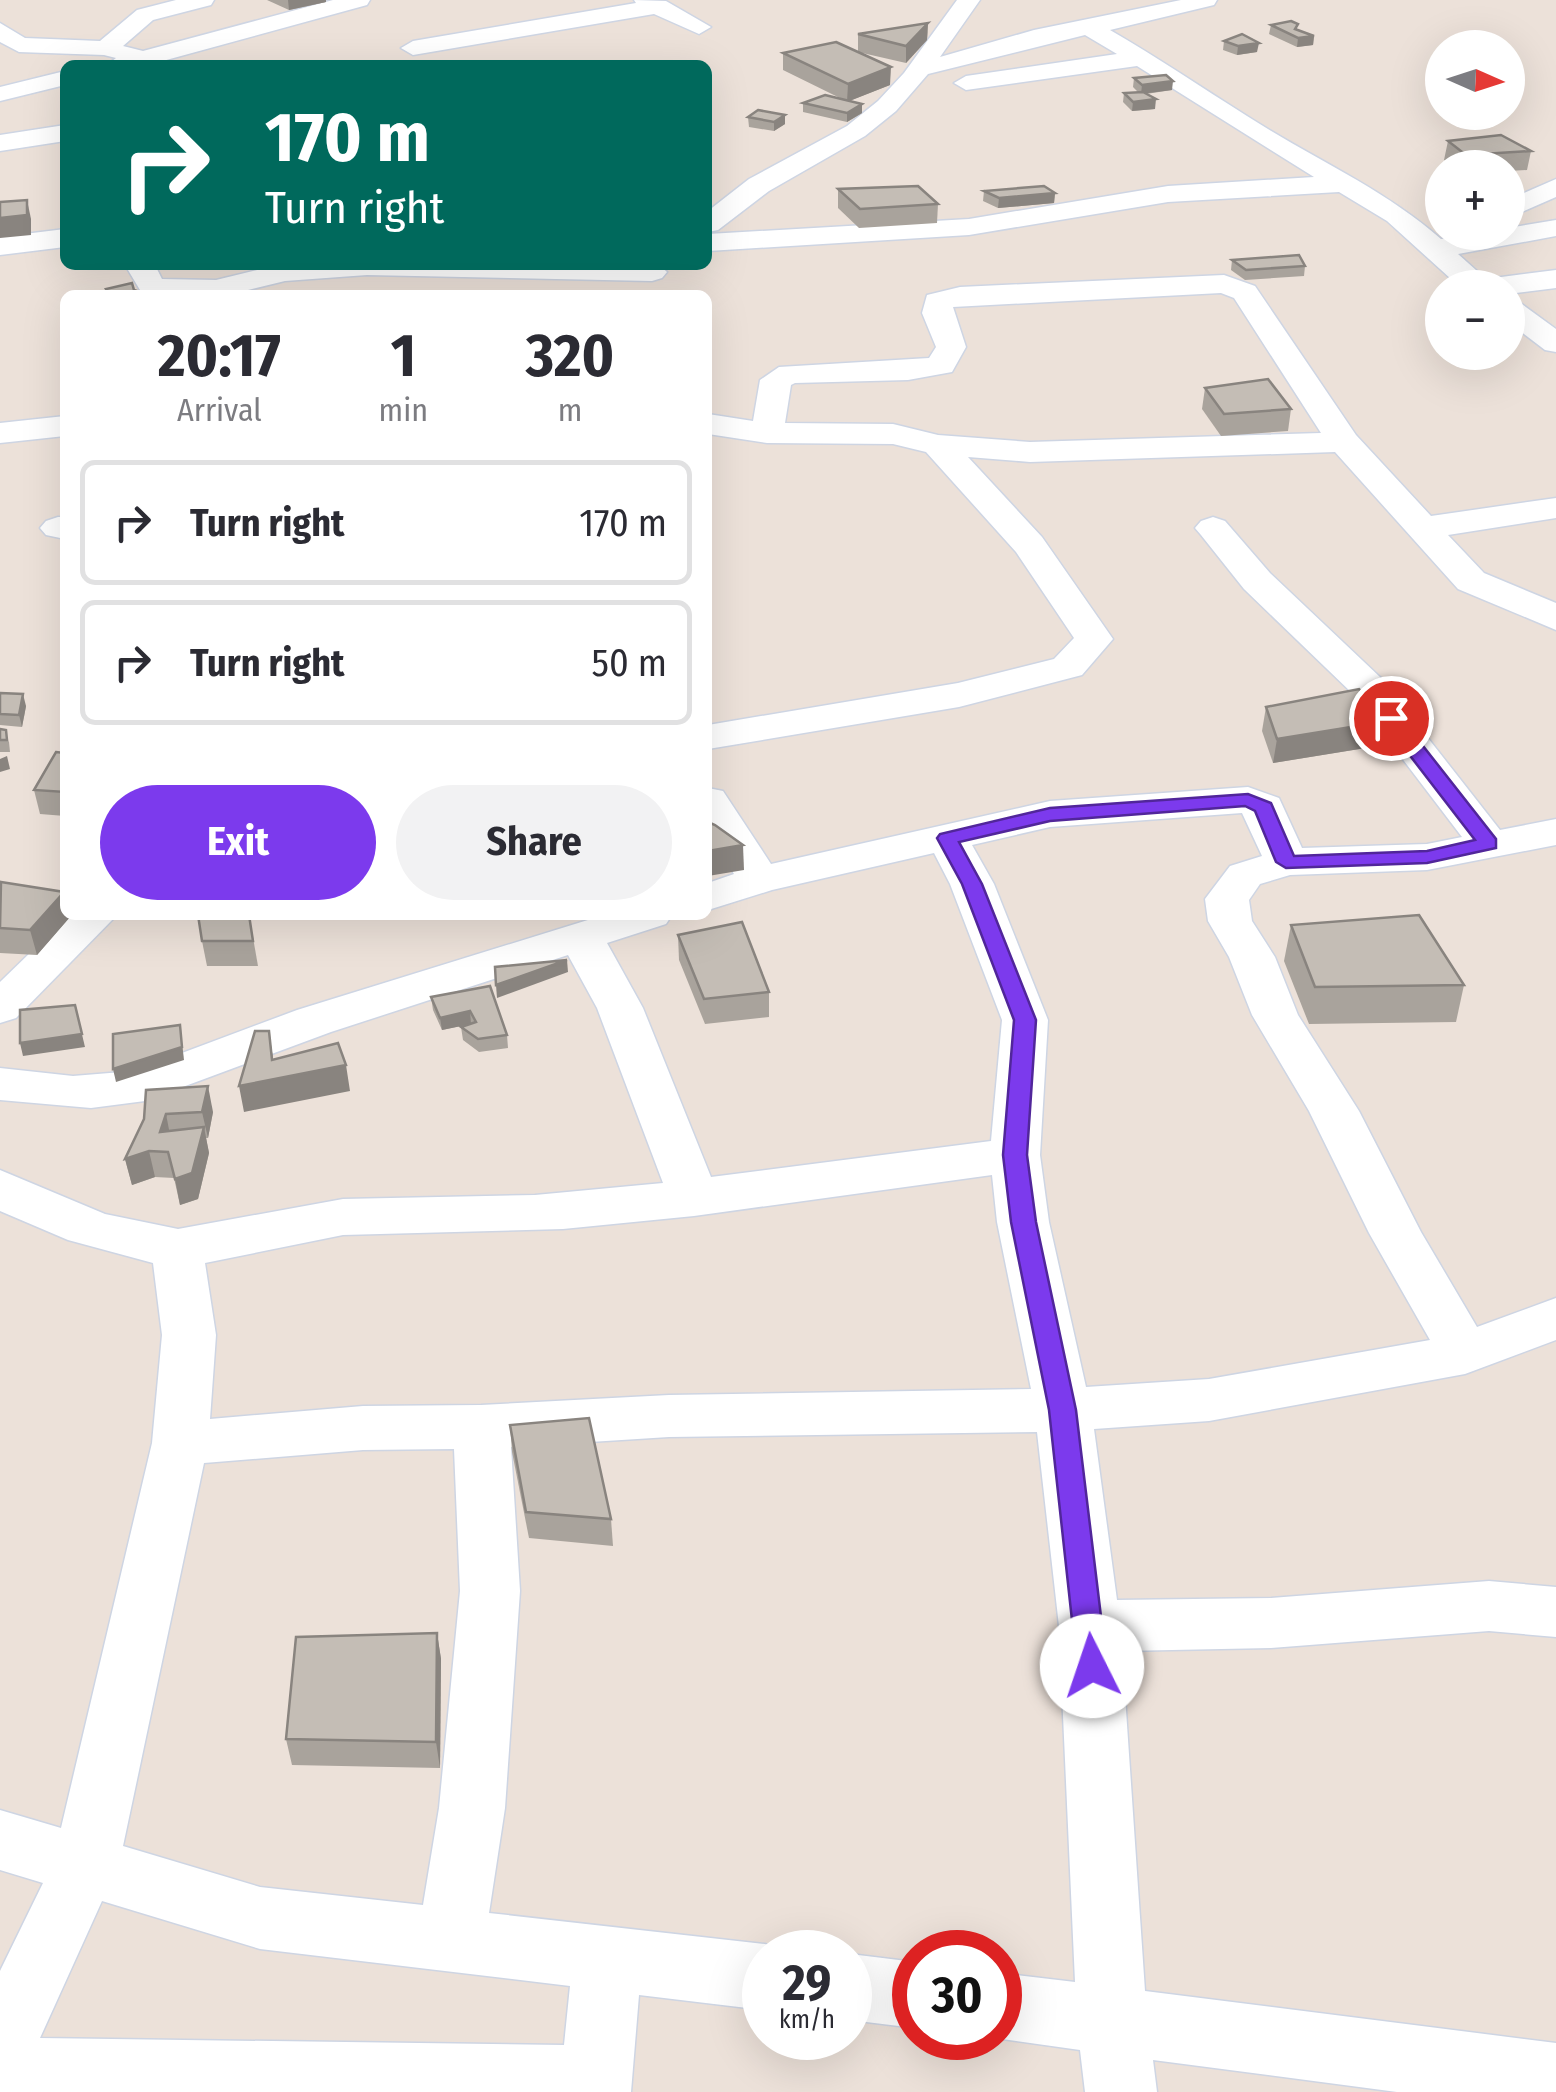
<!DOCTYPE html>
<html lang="en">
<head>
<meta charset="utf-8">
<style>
  body { margin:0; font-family:"Fira Sans Condensed",sans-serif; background:#f2f2f3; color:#2b2b33; height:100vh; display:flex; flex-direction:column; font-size:38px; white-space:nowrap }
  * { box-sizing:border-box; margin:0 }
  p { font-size:32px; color:#7c7c81 }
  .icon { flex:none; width:55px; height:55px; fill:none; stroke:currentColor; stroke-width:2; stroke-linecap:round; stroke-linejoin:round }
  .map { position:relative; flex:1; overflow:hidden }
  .panel { position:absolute; left:60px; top:290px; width:652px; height:630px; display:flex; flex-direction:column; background:#fff; border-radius:15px; box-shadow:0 10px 40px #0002 }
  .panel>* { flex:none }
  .guide { position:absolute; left:60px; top:60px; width:652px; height:210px; border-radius:15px; box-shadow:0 10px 40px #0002; background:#00695c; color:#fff; overflow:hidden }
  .needle { width:65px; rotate:93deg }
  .controls { position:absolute; left:1425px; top:30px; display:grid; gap:20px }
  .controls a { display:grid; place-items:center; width:100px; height:100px; border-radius:50%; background:#fff; box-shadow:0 10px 40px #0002; font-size:50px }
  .speed { position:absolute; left:742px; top:1930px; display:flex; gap:20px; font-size:50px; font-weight:700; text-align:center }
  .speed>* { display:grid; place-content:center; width:130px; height:130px; border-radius:50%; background:#fff; box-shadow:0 10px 40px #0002; line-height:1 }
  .speed small { font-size:25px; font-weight:400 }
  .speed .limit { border:15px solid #d22; background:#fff; color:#111 }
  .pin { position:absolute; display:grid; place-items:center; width:85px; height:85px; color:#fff; margin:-42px; border:5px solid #fff; border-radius:50%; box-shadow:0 2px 10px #0007 }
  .me { position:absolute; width:110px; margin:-55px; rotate:356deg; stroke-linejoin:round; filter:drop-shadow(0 0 8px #0008) }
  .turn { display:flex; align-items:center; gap:35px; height:210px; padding:0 40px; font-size:45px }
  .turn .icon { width:130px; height:130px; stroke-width:2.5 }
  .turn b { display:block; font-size:70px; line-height:85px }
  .eta { display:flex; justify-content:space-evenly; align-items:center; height:170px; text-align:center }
  .eta b { font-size:60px; font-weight:700; line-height:70px }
  .button { display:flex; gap:20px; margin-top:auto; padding:20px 40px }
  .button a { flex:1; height:115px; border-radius:60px; background:#7c3aed; color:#fff; font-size:40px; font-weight:700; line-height:115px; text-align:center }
  .button a+a { background:#f2f2f3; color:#2b2b33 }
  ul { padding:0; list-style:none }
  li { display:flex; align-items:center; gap:30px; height:125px; margin:0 20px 15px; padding:0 20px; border:5px solid #e1e1e2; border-radius:15px }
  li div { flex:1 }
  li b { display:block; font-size:38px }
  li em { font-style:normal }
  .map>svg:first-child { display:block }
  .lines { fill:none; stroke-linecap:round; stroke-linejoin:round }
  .minor-casing { stroke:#ced5e3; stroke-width:3 }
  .minor { fill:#fff; fill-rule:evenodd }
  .wall { fill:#a9a39c }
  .shaded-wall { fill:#89847f }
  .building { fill:#c4bdb5; stroke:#89847f; stroke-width:2.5 }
  .route { fill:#7c3aed; stroke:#51269a; stroke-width:2.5 }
</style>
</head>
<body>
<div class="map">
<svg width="1556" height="2092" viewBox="0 0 1556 2092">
  <rect width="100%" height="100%" fill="#ece1d9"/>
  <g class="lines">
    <g class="minor-casing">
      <g id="minor">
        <polygon points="176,0 214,0 211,5 153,20 123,46 143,51 333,0 370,0 367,5 148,65 107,65 116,58 104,55 19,52 0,42 0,23 25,38 100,41 137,10"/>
        <polygon points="634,0 666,1 711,27 699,34 654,14 413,55 401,48 413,41 636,3"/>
        <path d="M957,0H980L940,57L1034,30L1181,0H1217L1214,5L1110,30C1157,57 1201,87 1247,116C1312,158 1383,188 1441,239L1508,232V228L1556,220V236L1458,254L1486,279L1556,270V288L1508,294V288H1461L1387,221L1339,192L1168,202L969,235L708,251V234L969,219L1168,186L1314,177L1137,66L966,90L954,83L966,76L1117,54L1085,35L928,74L896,111L865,136L769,191L718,230L708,232V211L749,179L847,126L878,101L904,73Z"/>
        <polygon points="65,71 65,85 0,101 0,87"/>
        <polygon points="65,125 65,141 0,151 0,135"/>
        <polygon points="1556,179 1556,197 1508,218 1508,200"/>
        <polygon points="65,229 65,247 0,255 0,237"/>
        <polygon points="125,265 155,265 162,279 216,280 278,265 659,265 667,272 662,278 652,281 367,275 285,281 228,295 143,295"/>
        <path d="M1224,275L1255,286L1356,435L1431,516L1556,498V518L1448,535L1484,573L1556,603V630L1458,589L1335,452L1030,462L968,457L1042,537L1113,639L1082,675L959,707L708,749V725L958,683L1054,659L1074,638L1016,552L926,452L893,444L767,443L708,434V414L753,421L760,380L779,367L929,358L936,347L922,313L927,295L960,287ZM1221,293L1234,298L1321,433L1030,442L938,435L893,424L785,423L791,385L795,383L908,380L952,372L966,347L953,307Z"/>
        <polygon points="1508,299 1519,302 1556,329 1556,352 1545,350 1508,322"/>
        <polygon points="65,416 65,436 0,443 0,423"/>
        <polygon points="58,517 65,517 65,539 46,535 40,528 46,521"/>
        <path d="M1213,517L1225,521L1270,573L1381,678L1500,830L1556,819V845L1427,870L1290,875L1260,884L1249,900L1252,921L1275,957L1298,1015L1359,1111L1421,1232L1477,1327L1556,1298V1340L1465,1374L1209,1421L1094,1429L1117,1600L1271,1598L1489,1581L1556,1587V1637L1489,1631L1271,1648L1122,1651L1145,1991L1556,2043V2092H1397L1153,2060L1157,2092H1085L1080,2050L995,2038H1000V1973L1075,1982L1059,1626L1037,1432L669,1437L511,1447L520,1591L505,1808L489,1913L765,1944L786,1952H765V2010L639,1995L631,2092H0V1971L43,1883L0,1870V1810L61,1828L152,1443L162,1335L153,1263L68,1240L0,1211V1170L105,1214L178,1229L343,1199L535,1195L663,1183L597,1008L568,955L331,1032L145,1101L91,1108L0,1100V1068L73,1076L134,1071L297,1010L604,915H672L666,924L607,943L643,1008L711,1177L991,1141L1002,1020L950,884L934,853L772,890L708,910V883L734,874L708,832V788L723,791L771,864L1050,801L1248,787L1279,798L1302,848L1427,844L1462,837L1353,694L1244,589L1201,535L1195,528L1201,521ZM1242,813L1262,856L1230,866L1205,899L1208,921L1229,957L1252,1015L1309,1111L1369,1233L1430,1340L1209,1379L1086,1387L1049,1222L1040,1155L1048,1020L994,884L972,845L1050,827ZM992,1175L997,1222L1031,1389L669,1395L481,1405L363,1406L210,1419L216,1335L205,1263L343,1235L563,1229L694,1216ZM454,1449L460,1591L439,1808L423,1905L260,1887L123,1846L204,1463L363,1450ZM102,1901L260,1949L570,1986L564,2045L40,2038Z"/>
        <polygon points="69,915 117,915 16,1018 0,1023 0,982"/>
        <polygon points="850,1954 915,1962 915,2028 850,2020"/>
      </g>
    </g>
    <use href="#minor" class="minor"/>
  </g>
  <g class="wall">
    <polygon points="267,0 326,0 326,2 289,10"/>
    <polygon points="928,23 927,40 906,63 858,52 858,34"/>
    <polygon points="1271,25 1297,30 1314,36 1313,45 1297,47 1269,34"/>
    <polygon points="1224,41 1257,52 1237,55 1223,50"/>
    <polygon points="783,53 890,85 849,101 862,113 847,122 803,112 803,103 842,99 783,70"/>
    <polygon points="1134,78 1172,90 1146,94 1155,109 1132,111 1123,102 1124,93 1138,92 1133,87"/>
    <polygon points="785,115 785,124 774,131 749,127 748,117"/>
    <polygon points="1448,141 1531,151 1527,170 1508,171 1508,168 1454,168 1444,160"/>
    <polygon points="838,189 938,204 937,223 859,228 838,208"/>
    <polygon points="984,191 1055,193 1054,203 998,208 983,201"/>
    <polygon points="1232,260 1305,266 1304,276 1245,280 1231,270"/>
    <polygon points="1205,388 1291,409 1288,431 1221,436 1202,409"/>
    <polygon points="0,693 26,706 22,727 0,725"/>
    <polygon points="1266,707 1384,745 1273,763 1262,731"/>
    <polygon points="0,729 9,742 10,752 0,752"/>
    <polygon points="65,753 65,816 40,814 34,790"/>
    <polygon points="0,884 70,917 37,955 0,953"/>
    <polygon points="249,915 258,966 207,966 202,941"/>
    <polygon points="1291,925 1464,985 1456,1022 1309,1024 1284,961"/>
    <polygon points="678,935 769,992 769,1017 705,1024 679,960"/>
    <polygon points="490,986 507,1035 508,1048 479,1052 463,1040 461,1027 470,1024 442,1030 433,1010 431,997"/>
    <polygon points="146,1090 213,1112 208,1138 206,1138 209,1153 198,1199 180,1205 174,1178 155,1177 132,1185 125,1159 144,1119"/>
    <polygon points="510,1425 611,1519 613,1546 529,1538 512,1452"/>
    <polygon points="437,1633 441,1659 440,1768 292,1765 286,1739"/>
  </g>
  <g class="shaded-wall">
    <polygon points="288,0 326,0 326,2 289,10"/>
    <polygon points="928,23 927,40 906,63 906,46"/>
    <polygon points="1314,36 1313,45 1297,47 1298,38"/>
    <polygon points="1259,43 1257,52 1237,55 1238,46"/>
    <polygon points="891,67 890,85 847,102 848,84"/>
    <polygon points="1173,81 1172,90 1141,94 1142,85"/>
    <polygon points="1156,99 1155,109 1132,111 1133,102"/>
    <polygon points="862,104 862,113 847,122 847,113"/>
    <polygon points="785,115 785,124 774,131 774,122"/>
    <polygon points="1055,193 1054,203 998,208 999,198"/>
    <polygon points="27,200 31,219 31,235 0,238 0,218"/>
    <polygon points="23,694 26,706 22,727 19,715"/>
    <polygon points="1388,721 1384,745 1273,763 1277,739"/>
    <polygon points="7,756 10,769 0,772 0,759"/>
    <polygon points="743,845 744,870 708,876 708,851"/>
    <polygon points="64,892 65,915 70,915 70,917 37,955 30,930"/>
    <polygon points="567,960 568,972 497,998 496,985"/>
    <polygon points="75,1005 85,1047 23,1056 20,1043"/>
    <polygon points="470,1011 471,1024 442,1030 440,1018"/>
    <polygon points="180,1025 184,1060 116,1082 113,1069"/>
    <polygon points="269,1031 276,1079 346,1065 350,1091 244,1112 239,1086 272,1060"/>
    <polygon points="208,1086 213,1112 208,1138 202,1112"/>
    <polygon points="166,1114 171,1140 160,1132"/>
    <polygon points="204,1127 209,1153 198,1199 180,1205 175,1179"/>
    <polygon points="149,1151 155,1177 132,1185 125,1159"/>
    <polygon points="437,1633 441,1659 440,1768 436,1742"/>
  </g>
  <g class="building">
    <polygon points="1291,21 1298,24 1295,29 1314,36 1298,38 1271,25"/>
    <polygon points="928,23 906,46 858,34"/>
    <polygon points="1242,34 1259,43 1238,46 1224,41"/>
    <polygon points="836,42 891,67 848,84 783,53"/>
    <polygon points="1166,75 1173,81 1142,85 1134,78"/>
    <polygon points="1143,92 1156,99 1133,102 1124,93"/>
    <polygon points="825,95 862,104 847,113 803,103"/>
    <polygon points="758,110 785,115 774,122 748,117"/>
    <polygon points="1501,135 1531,151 1466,155 1448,141"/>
    <polygon points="918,186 938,204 860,209 838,189"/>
    <polygon points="1044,186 1055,193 999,198 984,191"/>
    <polygon points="27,200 27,215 0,218 0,202"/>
    <polygon points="1299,255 1305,266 1246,270 1232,260"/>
    <polygon points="132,283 134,290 148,295 110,295 106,289"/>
    <polygon points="1268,379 1291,409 1224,414 1205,388"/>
    <polygon points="1359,689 1388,721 1277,739 1266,707"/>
    <polygon points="0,693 23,694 19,715 0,714"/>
    <polygon points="0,729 6,730 7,740 0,740"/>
    <polygon points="56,752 65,753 65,792 34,790"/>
    <polygon points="708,822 715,825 743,845 708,851"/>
    <polygon points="1,882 64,892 30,930 0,928"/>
    <polygon points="198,915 249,915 253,941 202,941"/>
    <polygon points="1419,915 1464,985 1315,987 1291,925"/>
    <polygon points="742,922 769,992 704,999 678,935"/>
    <polygon points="567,960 496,985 495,967"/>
    <polygon points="490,986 507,1035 478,1039 461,1027 476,1022 470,1011 440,1018 431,997"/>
    <polygon points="75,1005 82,1034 20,1043 20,1010"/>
    <polygon points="180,1025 182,1047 113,1069 113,1034"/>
    <polygon points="255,1031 269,1031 272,1060 338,1043 346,1065 239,1086"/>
    <polygon points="208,1086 202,1112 166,1114 160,1132 204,1127 192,1173 175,1179 168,1152 149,1151 125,1159 144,1119 146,1090"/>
    <polygon points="589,1418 611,1519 526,1512 510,1425"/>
    <polygon points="437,1633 436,1742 286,1739 296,1637"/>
  </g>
  <polygon class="route" points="1391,712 1398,714 1496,839 1496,848 1427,863 1286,868 1276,862 1255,811 1245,806 1050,821 959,842 982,884 1036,1020 1027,1155 1036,1222 1076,1410 1107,1666 1103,1675 1092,1678 1082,1675 1077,1666 1049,1410 1011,1222 1003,1155 1014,1020 962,884 937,838 940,834 1050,808 1248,794 1271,803 1294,856 1427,851 1475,840 1381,718"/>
</svg>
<div class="controls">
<a><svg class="needle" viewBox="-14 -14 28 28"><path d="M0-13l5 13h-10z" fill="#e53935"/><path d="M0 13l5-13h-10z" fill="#7c7c81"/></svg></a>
<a>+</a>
<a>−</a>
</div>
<div class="speed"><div>29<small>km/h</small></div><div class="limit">30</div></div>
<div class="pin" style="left:1391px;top:718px;background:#d93025"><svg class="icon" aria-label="arrive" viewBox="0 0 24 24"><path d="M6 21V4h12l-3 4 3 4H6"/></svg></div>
<svg class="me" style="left:1092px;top:1666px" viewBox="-20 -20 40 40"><circle r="19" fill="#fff"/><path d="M0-13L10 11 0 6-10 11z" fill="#7c3aed"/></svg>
<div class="guide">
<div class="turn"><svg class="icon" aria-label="right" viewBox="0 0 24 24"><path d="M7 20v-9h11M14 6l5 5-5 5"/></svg><div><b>170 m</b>Turn right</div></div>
</div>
<section class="panel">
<div class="eta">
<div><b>20:17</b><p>Arrival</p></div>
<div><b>1</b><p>min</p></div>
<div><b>320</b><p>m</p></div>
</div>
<ul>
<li><svg class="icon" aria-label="right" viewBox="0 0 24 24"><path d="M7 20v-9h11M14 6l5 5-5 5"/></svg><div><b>Turn right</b></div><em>170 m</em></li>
<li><svg class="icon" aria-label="right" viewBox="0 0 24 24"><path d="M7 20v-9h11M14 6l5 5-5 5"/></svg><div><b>Turn right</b></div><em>50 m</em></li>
</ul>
<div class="button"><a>Exit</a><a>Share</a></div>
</section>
</div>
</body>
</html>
